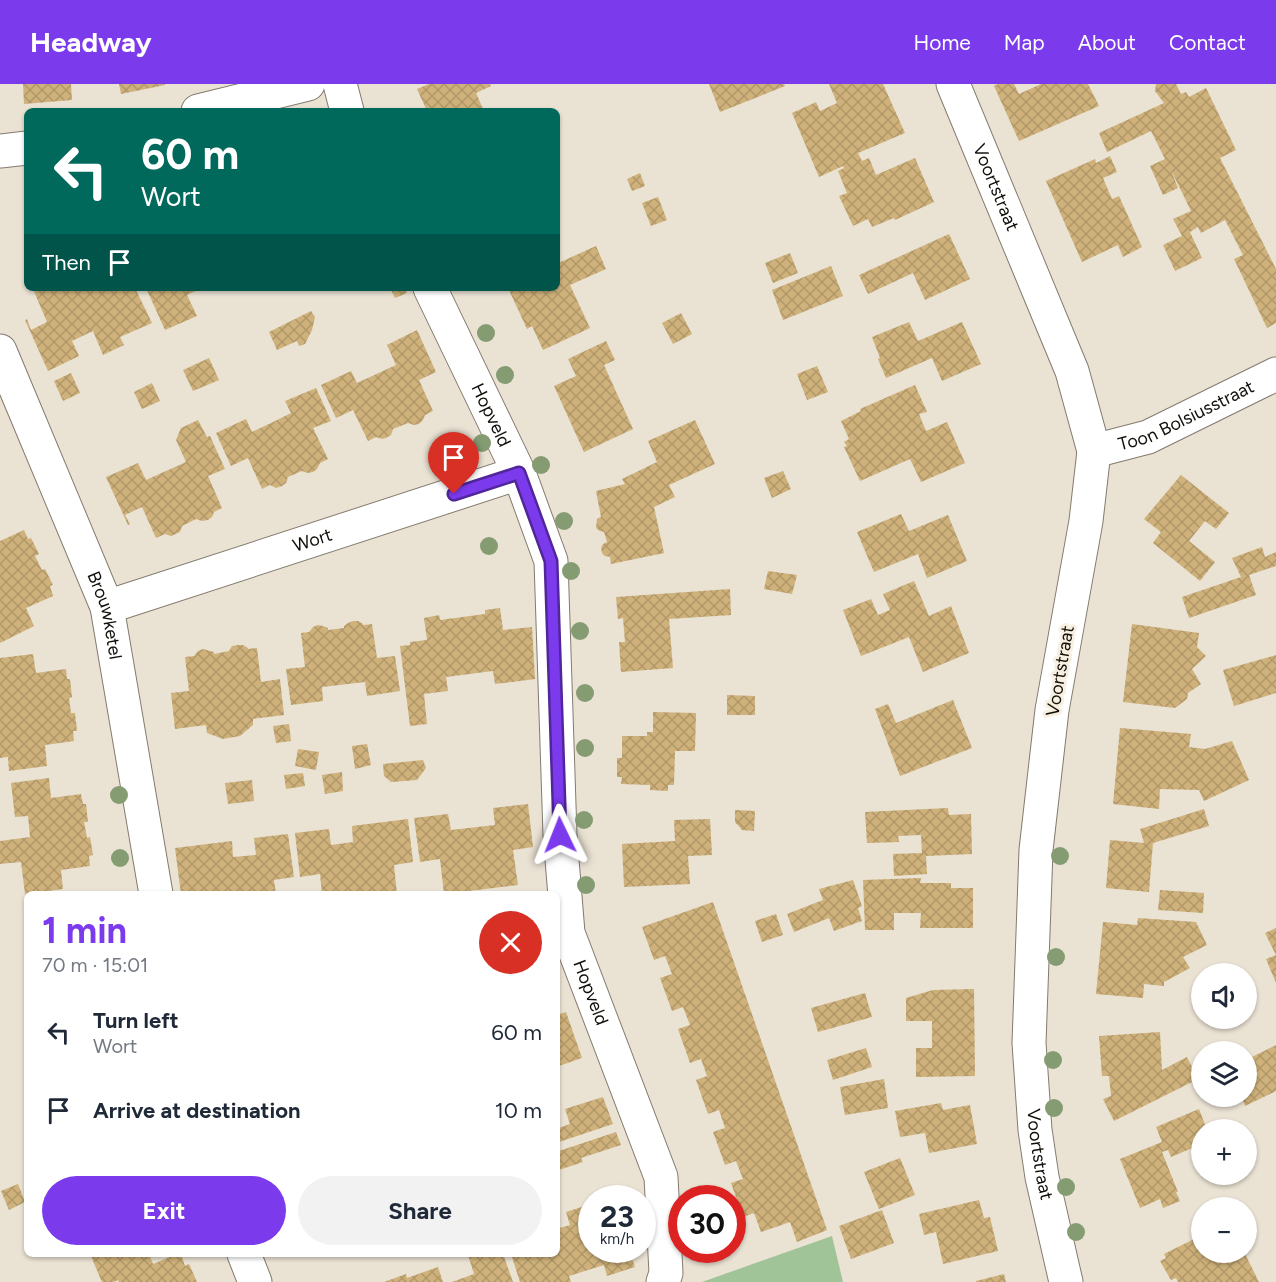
<!DOCTYPE html>
<html lang="en">
<head>
<meta charset="utf-8">
<style>
  body { margin:0; font-family:Figtree,sans-serif; background:#f2f2f3; color:#1f2937; height:100vh; display:flex; flex-direction:column; font-size:22px; white-space:nowrap }
  * { box-sizing:border-box; margin:0 }
  p { font-size:20px; color:#747a83 }
  .icon { flex:none; width:33px; height:33px; fill:none; stroke:currentColor; stroke-width:2; stroke-linecap:round; stroke-linejoin:round }
  .map { position:relative; flex:1; overflow:hidden }
  .panel { position:absolute; left:24px; top:807px; width:536px; height:366px; display:flex; flex-direction:column; background:#fff; border-radius:9px; box-shadow:0 2px 4px #0004 }
  .panel>* { flex:none }
  .hud { position:absolute; left:24px; top:24px; width:536px; height:183px; border-radius:9px; box-shadow:0 2px 4px #0004; background:#00695c; color:#fff; overflow:hidden }
  .fabs { position:absolute; left:1191px; top:879px; display:grid; gap:12px }
  .fabs a { display:grid; place-items:center; width:66px; height:66px; border-radius:50%; background:#fff; box-shadow:0 2px 4px #0004; font-size:30px }
  .speed { position:absolute; left:578px; top:1101px; display:flex; gap:12px; font-size:30px; font-weight:700; text-align:center }
  .speed>* { display:grid; place-content:center; width:78px; height:78px; border-radius:50%; background:#fff; box-shadow:0 2px 4px #0004; line-height:1 }
  .speed small { font-size:15px; font-weight:400 }
  .speed .limit { border:9px solid #d22; background:#fff; color:#111 }
  .pin { position:absolute; display:grid; place-items:center; width:51px; height:51px; color:#fff; margin:-62px -26px; border-radius:50% 50% 50% 0; rotate:-45deg; box-shadow:0 0 6px #0007 }
  .pin .icon { rotate:45deg }
  .me { position:absolute; width:66px; margin:-33px; rotate:358deg; stroke-linejoin:round; filter:drop-shadow(0 0 4px #0008) }
  .turn { display:flex; align-items:center; gap:21px; height:126px; padding:0 18px; font-size:27px }
  .turn .icon { width:78px; height:78px; stroke-width:2.5 }
  .turn b { display:block; font-size:42px; line-height:51px }
  .then { display:flex; align-items:center; height:57px; padding:0 18px; background:#0003; gap:12px; font-size:22px }
  .round { display:grid; place-items:center; flex:none; width:63px; height:63px; border-radius:32px; background:#f2f2f3 }
  .overview { display:flex; align-items:center; justify-content:space-between; height:102px; padding:0 18px }
  h1 { font-size:36px; font-weight:700; line-height:45px; color:#7c3aed }
  .cta { display:flex; gap:12px; margin-top:auto; padding:12px 18px }
  .cta a { flex:1; height:69px; border-radius:36px; background:#7c3aed; color:#fff; font-size:24px; font-weight:700; line-height:69px; text-align:center }
  .cta a+a { background:#f2f2f3; color:#1f2937 }
  ul { padding:0; list-style:none }
  li { display:flex; align-items:center; gap:18px; height:78px; padding:0 18px }
  li div { flex:1 }
  li b { display:block; font-size:22px }
  li em { font-style:normal }
  header { display:flex; align-items:center; gap:36px; box-sizing:border-box; height:84px; padding:0 30px; background:#7c3aed; color:#fff }
  header strong { font-size:28px }
  nav { display:flex; gap:33px; margin-inline-start:auto; font-size:21px }
  .map>svg:first-child { display:block }
  .green { fill:#a1c398 }
  .building { fill:url(#building-cross-hatch) }
  .lines { fill:none; stroke-linecap:round; stroke-linejoin:round }
  .minor-casing { stroke:#837b6e; stroke-width:35 }
  .minor { stroke:#fff; stroke-width:33 }
  .tree { fill:#859c72 }
  .route-casing { stroke:#51269a; stroke-width:15 }
  .route { stroke:#7c3aed; stroke-width:10 }
  .labels { text-anchor:middle; stroke-width:6; stroke-linejoin:round; paint-order:stroke }
  .street-label { font-size:18px; fill:#110f0a; stroke:#f7efe0 }
</style>
</head>
<body>
<header>
<strong>Headway</strong>
<nav><a>Home</a><a>Map</a><a>About</a><a>Contact</a></nav>
</header>
<div class="map">
<svg width="1276" height="1198" viewBox="0 0 1276 1198">
  <defs>
    <pattern id="building-cross-hatch" width="8" height="8" patternUnits="userSpaceOnUse" patternTransform="scale(1.5)"><rect width="8" height="8" fill="#cfb27b"/><path d="M0 0l8 8M0 8l8-8" fill="none" stroke="#b19869"/></pattern>
  </defs>
  <rect width="100%" height="100%" fill="#eae2d3"/>
  <polygon class="green" points="832,1152 843,1198 702,1198"/>
  <g class="building">
    <polygon points="23,0 71,0 72,16 24,20"/>
    <polygon points="119,0 165,0 165,1 121,10"/>
    <polygon points="429,0 490,0 491,2 476,9 484,27 427,27 417,5"/>
    <polygon points="709,0 784,0 785,2 720,28"/>
    <polygon points="829,0 883,0 905,49 858,69 862,77 869,74 876,91 915,74 934,118 895,136 894,134 872,143 868,135 853,142 839,112 847,109 838,87 844,84 843,82 819,93 792,29 816,18 820,27 837,19"/>
    <polygon points="998,0 1014,0 1019,10 1041,0 1088,0 1099,22 1019,57 994,2"/>
    <polygon points="1156,0 1176,0 1181,10 1186,8 1189,13 1206,4 1236,66 1220,74 1276,185 1276,239 1267,244 1234,175 1243,171 1225,136 1201,149 1198,143 1190,148 1202,174 1175,187 1163,161 1182,152 1173,135 1191,127 1171,86 1178,104 1163,111 1150,82 1165,75 1151,47 1107,68 1099,49 1164,19 1155,7"/>
    <polygon points="1110,72 1117,88 1103,94 1112,115 1119,112 1142,163 1123,173 1118,161 1082,178 1046,97 1095,75 1096,79"/>
    <polygon points="640,89 645,102 632,107 627,95"/>
    <polygon points="658,113 667,136 651,142 642,119"/>
    <polygon points="949,150 970,195 925,216 913,189 868,210 859,191"/>
    <polygon points="596,162 606,185 570,201 590,244 543,266 532,242 527,245 508,204 556,204 556,180"/>
    <polygon points="790,169 798,189 773,199 765,179"/>
    <polygon points="831,182 843,212 783,236 772,206"/>
    <polygon points="36,204 114,204 115,207 122,204 135,204 152,239 120,253 124,261 103,271 93,247 72,257 79,272 48,287 25,236 27,235 31,246 47,238 33,205"/>
    <polygon points="146,204 202,204 187,211 197,232 165,246"/>
    <polygon points="390,204 405,204 407,209 395,214"/>
    <polygon points="311,227 315,233 312,246 305,260 299,262 297,257 277,266 269,248"/>
    <polygon points="681,229 692,250 673,260 662,239"/>
    <polygon points="909,238 918,257 962,238 981,280 942,297 932,274 886,294 878,275 880,274 872,253"/>
    <polygon points="417,246 436,288 419,296 433,327 425,331 423,336 419,340 414,341 408,339 393,345 391,351 386,354 382,355 376,353 368,357 353,326 336,334 321,301 351,287 357,299 396,281 387,261"/>
    <polygon points="606,257 615,276 604,281 633,345 584,368 554,302 576,292 568,275"/>
    <polygon points="209,274 219,296 193,307 183,286"/>
    <polygon points="817,282 828,308 807,316 797,290"/>
    <polygon points="71,289 80,309 63,317 54,297"/>
    <polygon points="152,299 160,317 142,325 134,308"/>
    <polygon points="915,301 927,328 919,330 926,347 947,338 965,379 921,398 910,375 860,397 844,363 847,362 844,358 849,355 841,337 861,327 860,325"/>
    <polygon points="316,304 331,337 313,344 328,375 320,379 317,385 313,388 308,389 302,387 288,393 286,399 282,402 276,404 270,401 262,405 248,374 231,382 216,349 246,335 252,348 271,339 291,329 285,317"/>
    <polygon points="198,336 207,353 210,352 225,385 208,392 222,424 214,428 212,433 208,436 202,437 196,435 182,442 180,448 171,452 165,450 156,454 142,423 125,431 130,440 128,441 106,393 138,379 146,396 186,378 176,356 181,344"/>
    <polygon points="695,336 715,380 669,401 675,413 654,423 664,469 611,480 610,473 605,472 602,469 601,464 603,460 607,458 604,448 600,447 596,444 597,435 601,433 596,407 625,400 622,395 657,378 648,357"/>
    <polygon points="783,387 791,405 772,414 764,394"/>
    <polygon points="1181,391 1229,429 1216,445 1205,437 1189,457 1215,478 1200,497 1153,459 1161,448 1144,435"/>
    <polygon points="901,430 909,447 948,431 967,477 927,494 918,470 874,488 857,448"/>
    <polygon points="24,446 28,455 31,454 39,470 35,472 42,486 45,485 53,501 50,502 53,512 26,524 34,542 0,559 0,457"/>
    <polygon points="1262,463 1265,473 1276,468 1276,482 1249,491 1256,511 1189,534 1182,513 1241,493 1232,474"/>
    <polygon points="768,487 797,491 792,510 764,505"/>
    <polygon points="914,497 929,532 951,522 969,569 923,588 909,553 861,572 843,526 871,515 878,531 890,526 883,510"/>
    <polygon points="730,505 731,531 669,535 673,584 621,588 619,558 625,558 623,534 618,535 616,513"/>
    <polygon points="500,524 503,546 532,543 535,595 495,600 493,587 446,593 448,607 424,610 427,640 410,642 400,562 410,561 410,558 427,556 424,534 439,531 440,536 485,530 485,526"/>
    <polygon points="353,537 358,537 363,540 363,541 372,540 377,574 395,572 400,607 367,612 365,598 322,603 323,617 291,621 286,585 305,583 301,549 309,548 313,543 318,541 323,542 328,544 328,546 344,544 344,542 348,539"/>
    <polygon points="1132,540 1199,549 1197,563 1206,572 1192,585 1201,600 1188,609 1187,615 1175,624 1123,618"/>
    <polygon points="238,561 243,561 248,564 248,565 257,564 261,598 280,595 284,631 253,635 253,641 240,652 223,655 207,649 206,641 175,645 171,609 189,607 185,573 194,572 198,567 203,565 214,568 214,570 229,567 232,562"/>
    <polygon points="33,570 36,589 66,585 67,595 70,595 72,613 69,614 71,629 75,629 77,647 73,647 74,657 45,661 47,682 9,687 8,673 0,674 0,574"/>
    <polygon points="1276,571 1276,609 1234,622 1223,586"/>
    <polygon points="727,611 755,612 755,631 727,631"/>
    <polygon points="953,616 972,664 900,692 875,625 888,620 896,639"/>
    <polygon points="653,628 696,629 695,667 675,667 674,701 668,701 668,707 650,706 650,701 621,700 622,693 617,693 617,674 622,674 622,652 647,652 647,648 653,648"/>
    <polygon points="289,640 291,657 276,659 273,642"/>
    <polygon points="1120,644 1191,650 1189,663 1205,665 1232,657 1249,696 1204,717 1199,706 1160,705 1159,725 1113,720"/>
    <polygon points="367,660 371,681 355,685 352,662"/>
    <polygon points="298,665 319,668 316,686 295,682"/>
    <polygon points="423,676 426,684 417,696 391,698 384,692 383,680"/>
    <polygon points="342,688 343,707 325,710 322,691"/>
    <polygon points="303,689 305,702 286,705 284,691"/>
    <polygon points="49,694 51,714 81,710 83,720 86,720 88,738 84,738 87,754 90,753 93,771 89,772 90,782 61,786 63,805 25,810 21,778 0,780 0,757 30,753 28,732 15,733 11,699"/>
    <polygon points="252,696 254,717 228,720 225,699"/>
    <polygon points="528,720 533,763 513,766 518,801 444,810 440,775 420,778 414,734 448,730 451,746 495,741 493,724"/>
    <polygon points="948,724 949,731 971,730 972,770 926,772 927,790 894,792 893,770 922,769 921,751 898,752 899,758 867,759 865,728"/>
    <polygon points="1204,725 1209,742 1153,759 1149,808 1106,804 1110,756 1144,759 1140,745"/>
    <polygon points="735,726 755,727 754,747 742,746 735,738"/>
    <polygon points="408,735 413,778 394,781 397,810 322,810 320,790 300,793 295,749 329,745 331,761 353,758 352,742"/>
    <polygon points="710,735 712,771 688,772 690,800 624,803 622,760 675,757 674,736"/>
    <polygon points="288,750 294,793 274,796 276,810 181,810 175,764 232,757 233,773 256,771 254,754"/>
    <polygon points="921,794 920,799 951,799 951,804 973,804 973,844 920,844 921,829 894,829 894,846 865,846 863,796"/>
    <polygon points="853,796 862,822 858,824 862,837 834,847 829,834 794,848 787,830 823,816 819,805"/>
    <polygon points="1160,806 1204,809 1203,829 1158,826"/>
    <polygon points="713,818 827,1146 797,1158 790,1138 761,1148 754,1129 743,1133 731,1099 743,1095 736,1077 725,1081 713,1048 725,1044 719,1026 708,1030 696,996 707,992 701,975 690,979 678,945 690,941 683,923 672,927 660,894 672,890 665,872 654,876 642,843"/>
    <polygon points="776,830 783,851 762,858 755,837"/>
    <polygon points="1138,834 1196,838 1207,861 1183,873 1190,884 1164,898 1164,902 1144,900 1143,914 1096,910 1103,838 1137,841"/>
    <polygon points="1276,844 1276,899 1266,875 1276,871 1265,849"/>
    <polygon points="974,905 975,992 916,993 916,964 932,964 932,937 906,937 906,914 933,906"/>
    <polygon points="865,909 872,933 818,948 811,924"/>
    <polygon points="566,928 582,974 556,983 556,931"/>
    <polygon points="1160,948 1162,986 1187,973 1198,995 1114,1037 1103,1015 1111,1012 1109,992 1102,992 1099,952"/>
    <polygon points="1276,961 1276,1007 1245,1022 1241,1012 1246,1012 1246,976"/>
    <polygon points="866,964 872,983 833,996 827,976"/>
    <polygon points="884,995 888,1024 845,1031 840,1003"/>
    <polygon points="603,1013 613,1040 556,1059 556,1045 570,1040 565,1025"/>
    <polygon points="941,1019 943,1026 970,1021 977,1060 929,1069 925,1049 900,1053 895,1027"/>
    <polygon points="1199,1025 1207,1046 1202,1046 1202,1060 1171,1073 1168,1066 1162,1068 1178,1108 1176,1108 1180,1117 1163,1124 1160,1115 1140,1124 1120,1075 1162,1058 1156,1043"/>
    <polygon points="616,1048 621,1061 581,1074 583,1078 556,1087 556,1068"/>
    <polygon points="900,1074 915,1111 879,1125 864,1088"/>
    <polygon points="18,1100 25,1118 9,1126 1,1107"/>
    <polygon points="608,1106 611,1114 595,1114 593,1111"/>
    <polygon points="979,1116 984,1134 990,1133 998,1167 943,1180 936,1148 924,1151 919,1130"/>
    <polygon points="591,1120 591,1166 642,1166 642,1146 649,1165 631,1171 635,1183 607,1192 604,1181 569,1192 571,1198 520,1198 511,1170 556,1170 556,1145 570,1141 566,1128"/>
    <polygon points="882,1126 894,1159 851,1175 839,1142"/>
    <polygon points="1202,1151 1202,1168 1244,1168 1259,1198 1178,1198 1176,1194 1171,1196 1160,1177 1166,1174 1164,1170"/>
    <polygon points="90,1170 149,1170 153,1180 177,1170 181,1170 185,1182 189,1180 197,1198 119,1198 118,1196 114,1198 102,1198"/>
    <polygon points="471,1170 503,1170 513,1198 452,1198 474,1190 468,1171"/>
    <polygon points="438,1183 443,1198 384,1198 406,1190 407,1194"/>
    <polygon points="1004,1190 1006,1198 976,1198 976,1197"/>
  </g>
  <g class="lines">
    <g class="minor-casing">
      <g id="minor">
        <polyline points="340,0 347,27"/>
        <path id="s1" d="M953,0L1072,287L1094,367L1086,437L1052,626L1036,766L1029,959L1035,1046L1042,1093L1066,1198"/>
        <polyline points="198,27 308,0"/>
        <polyline points="0,67 27,64"/>
        <path id="s2" d="M430,204L519,389L551,477L560,751L568,849L661,1093L666,1189L663,1198"/>
        <path id="s3" d="M0,267L107,523L156,810"/>
        <path id="s4" d="M1094,367L1148,353L1276,290"/>
        <path id="s5" d="M107,523L519,389"/>
        <polyline points="244,1170 255,1198"/>
      </g>
    </g>
    <use href="#minor" class="minor"/>
  </g>
  <g class="tree">
    <circle cx="486" cy="249" r="9"/>
    <circle cx="505" cy="291" r="9"/>
    <circle cx="482" cy="359" r="9"/>
    <circle cx="541" cy="381" r="9"/>
    <circle cx="564" cy="437" r="9"/>
    <circle cx="489" cy="462" r="9"/>
    <circle cx="571" cy="487" r="9"/>
    <circle cx="580" cy="547" r="9"/>
    <circle cx="585" cy="609" r="9"/>
    <circle cx="585" cy="664" r="9"/>
    <circle cx="119" cy="711" r="9"/>
    <circle cx="584" cy="736" r="9"/>
    <circle cx="1060" cy="772" r="9"/>
    <circle cx="120" cy="774" r="9"/>
    <circle cx="586" cy="801" r="9"/>
    <circle cx="1056" cy="873" r="9"/>
    <circle cx="1053" cy="976" r="9"/>
    <circle cx="1054" cy="1024" r="9"/>
    <circle cx="1066" cy="1103" r="9"/>
    <circle cx="1076" cy="1148" r="9"/>
  </g>
  <g class="lines">
    <g class="route-casing">
      <polyline id="route" points="454,410 519,389 551,477 560,751"/>
    </g>
    <use href="#route" class="route"/>
  </g>
  <g class="labels">
    <g class="street-label">
      <text dy="6" stroke="none"><textPath href="#s1" startOffset="112">Voortstraat</textPath></text>
      <text dy="6" stroke="none"><textPath href="#s4" startOffset="99">Toon Bolsiusstraat</textPath></text>
      <text dy="6" stroke="none"><textPath href="#s2" startOffset="141">Hopveld</textPath></text>
      <text dy="6" stroke="none"><textPath href="#s5" startOffset="216">Wort</textPath></text>
      <text dy="6" stroke="none"><textPath href="#s3" startOffset="285">Brouwketel</textPath></text>
      <text transform="translate(1060 587) rotate(-80)" y="6">Voortstraat</text>
      <text dy="6" stroke="none"><textPath href="#s2" startOffset="735">Hopveld</textPath></text>
      <text dy="6" stroke="none"><textPath href="#s1" startOffset="1102">Voortstraat</textPath></text>
    </g>
  </g>
</svg>
<div class="fabs">
<a><svg class="icon" aria-label="sound" viewBox="0 0 24 24"><path d="M4 9h4l5-4v14l-5-4H4zM17 9q2 3 0 6"/></svg></a>
<a><svg class="icon" aria-label="layers" viewBox="0 0 24 24"><path d="M12 4l9 5-9 5-9-5zM3 14l9 5 9-5"/></svg></a>
<a>+</a>
<a>−</a>
</div>
<div class="speed"><div>23<small>km/h</small></div><div class="limit">30</div></div>
<div class="pin" style="left:454px;top:410px;background:#d93025"><svg class="icon" aria-label="arrive" viewBox="0 0 24 24"><path d="M6 21V4h12l-3 4 3 4H6"/></svg></div>
<svg class="me" style="left:560px;top:751px" viewBox="-20 -20 40 40"><path d="M0-17L14 15 0 8-14 15z" fill="#7c3aed" stroke="#fff" stroke-width="4"/></svg>
<div class="hud">
<div class="turn"><svg class="icon" aria-label="left" viewBox="0 0 24 24"><path d="M17 20v-9H6M10 6l-5 5 5 5"/></svg><div><b>60 m</b>Wort</div></div>
<div class="then">Then<svg class="icon" aria-label="arrive" viewBox="0 0 24 24"><path d="M6 21V4h12l-3 4 3 4H6"/></svg></div>
</div>
<section class="panel">
<div class="overview"><div><h1>1 min</h1><p>70 m · 15:01</p></div><a class="round" style="background:#d93025;color:#fff"><svg class="icon" aria-label="close" viewBox="0 0 24 24"><path d="M6 6l12 12M18 6L6 18"/></svg></a></div>
<ul>
<li><svg class="icon" aria-label="left" viewBox="0 0 24 24"><path d="M17 20v-9H6M10 6l-5 5 5 5"/></svg><div><b>Turn left</b><p>Wort</p></div><em>60 m</em></li>
<li><svg class="icon" aria-label="arrive" viewBox="0 0 24 24"><path d="M6 21V4h12l-3 4 3 4H6"/></svg><div><b>Arrive at destination</b></div><em>10 m</em></li>
</ul>
<div class="cta"><a>Exit</a><a>Share</a></div>
</section>
</div>
</body>
</html>
